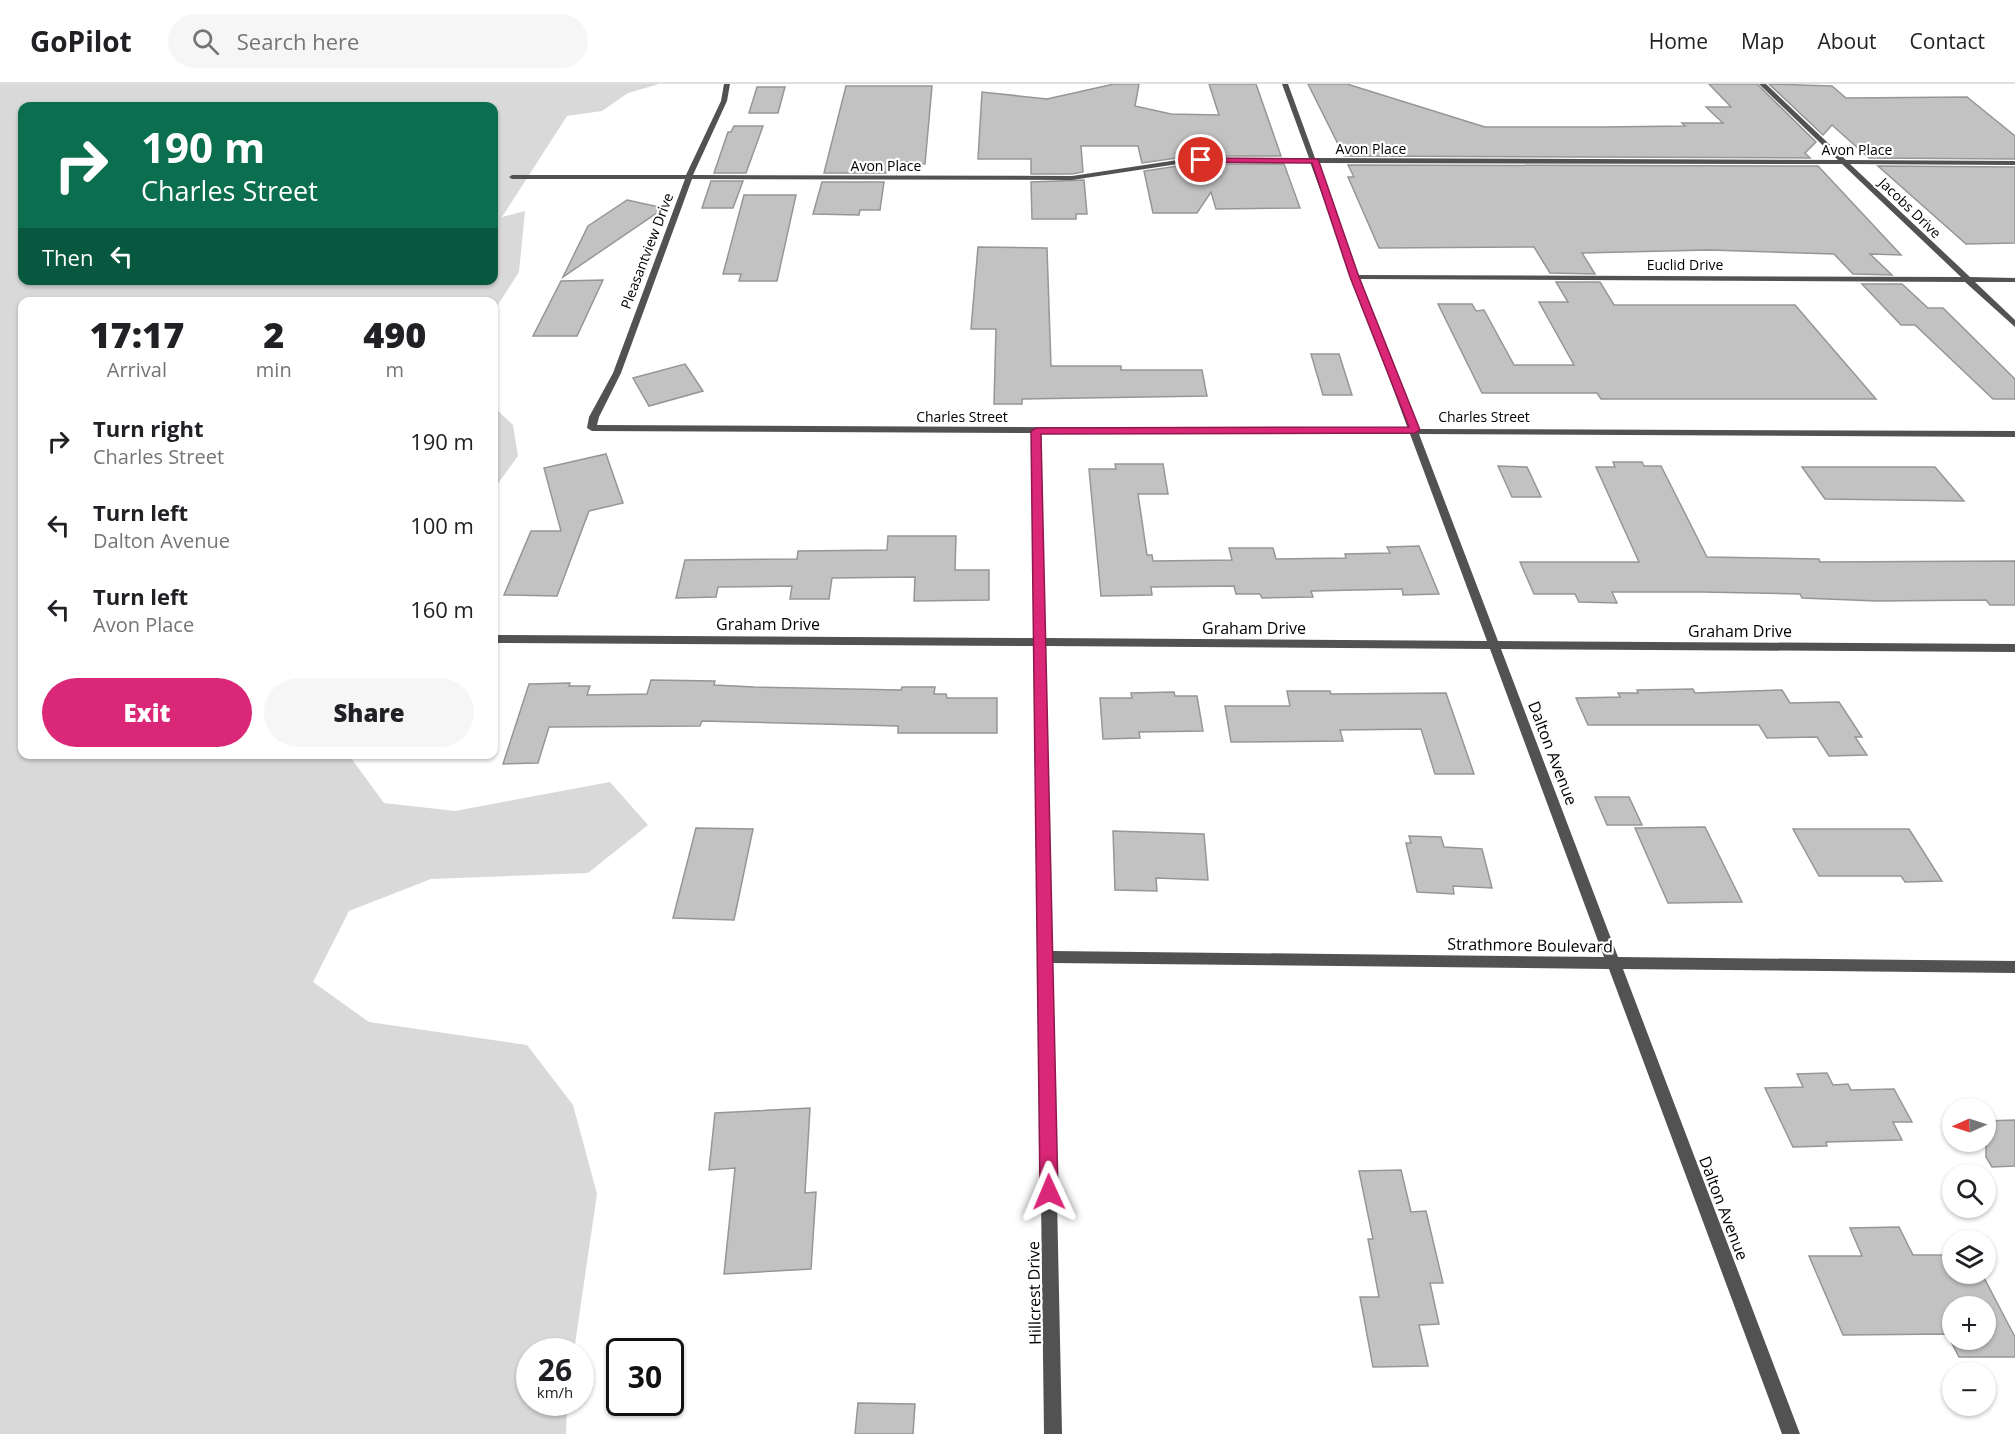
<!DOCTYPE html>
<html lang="en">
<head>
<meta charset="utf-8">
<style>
  body { margin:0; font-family:"Open Sans",sans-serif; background:#f6f6f6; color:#202124; height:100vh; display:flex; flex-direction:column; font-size:22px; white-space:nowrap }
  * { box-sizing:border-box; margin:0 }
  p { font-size:20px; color:#757577 }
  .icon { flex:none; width:33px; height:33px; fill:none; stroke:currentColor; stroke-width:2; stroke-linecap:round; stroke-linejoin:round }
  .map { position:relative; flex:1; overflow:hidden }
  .drawer { position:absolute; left:18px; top:213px; width:480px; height:462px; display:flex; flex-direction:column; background:#fff; border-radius:12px; box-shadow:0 2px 4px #0004 }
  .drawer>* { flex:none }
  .guide { position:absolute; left:18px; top:18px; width:480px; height:183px; border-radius:12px; box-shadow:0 2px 4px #0004; background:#0b6e4f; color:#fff; overflow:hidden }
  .needle { width:39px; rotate:267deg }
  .buttons { position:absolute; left:1942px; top:1014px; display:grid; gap:12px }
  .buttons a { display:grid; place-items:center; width:54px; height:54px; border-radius:50%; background:#fff; box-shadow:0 2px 4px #0004; font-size:30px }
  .speed { position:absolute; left:516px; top:1254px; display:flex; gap:12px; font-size:30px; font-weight:700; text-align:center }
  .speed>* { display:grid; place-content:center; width:78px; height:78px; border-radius:50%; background:#fff; box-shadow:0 2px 4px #0004; line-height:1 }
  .speed small { font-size:15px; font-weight:400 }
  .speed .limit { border:3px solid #111; border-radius:9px; background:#fff; color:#111 }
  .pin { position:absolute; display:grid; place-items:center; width:51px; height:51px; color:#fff; margin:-26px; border:3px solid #fff; border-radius:50%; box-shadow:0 2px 6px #0007 }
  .me { position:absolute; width:66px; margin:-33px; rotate:359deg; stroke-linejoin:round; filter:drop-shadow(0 0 4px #0008) }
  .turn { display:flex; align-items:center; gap:21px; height:126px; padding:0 24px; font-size:27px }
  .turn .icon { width:78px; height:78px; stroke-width:2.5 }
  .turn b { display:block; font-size:42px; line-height:51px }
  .then { display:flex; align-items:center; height:57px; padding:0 24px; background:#0003; gap:12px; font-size:22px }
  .eta { display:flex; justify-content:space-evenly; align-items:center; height:102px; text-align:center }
  .eta b { font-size:36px; font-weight:800; line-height:42px }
  .cta { display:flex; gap:12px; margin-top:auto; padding:12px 24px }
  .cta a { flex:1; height:69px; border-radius:36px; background:#db2777; color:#fff; font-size:24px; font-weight:800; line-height:69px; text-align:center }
  .cta a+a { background:#f6f6f6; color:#202124 }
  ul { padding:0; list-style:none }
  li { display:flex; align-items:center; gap:18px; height:84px; padding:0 24px }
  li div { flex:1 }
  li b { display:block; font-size:22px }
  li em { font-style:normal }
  header { display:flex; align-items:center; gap:36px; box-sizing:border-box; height:84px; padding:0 30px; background:#fff; border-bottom:2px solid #e0e0e0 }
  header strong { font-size:28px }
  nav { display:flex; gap:33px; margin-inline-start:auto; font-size:21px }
  .search { width:420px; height:54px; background:#f6f6f6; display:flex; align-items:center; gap:15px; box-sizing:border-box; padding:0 21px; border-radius:33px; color:#757577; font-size:22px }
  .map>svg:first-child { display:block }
  .green { fill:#d9d9d9; fill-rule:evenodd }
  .building { fill:#c2c2c2; stroke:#969696; stroke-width:1.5; fill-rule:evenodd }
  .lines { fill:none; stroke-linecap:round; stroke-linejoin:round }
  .minor { fill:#525252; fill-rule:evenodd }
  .route { fill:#db2777; stroke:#8e194d; stroke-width:1.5 }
  .labels { text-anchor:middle; stroke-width:4.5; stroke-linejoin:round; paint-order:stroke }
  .far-street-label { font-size:14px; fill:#000; stroke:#fff }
  .street-label { font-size:16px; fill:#000; stroke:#fff }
</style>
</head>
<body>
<header>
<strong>GoPilot</strong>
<div class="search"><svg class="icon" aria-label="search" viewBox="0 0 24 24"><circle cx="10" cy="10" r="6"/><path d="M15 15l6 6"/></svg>Search here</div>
<nav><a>Home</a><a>Map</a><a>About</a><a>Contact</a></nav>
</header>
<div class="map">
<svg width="2015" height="1350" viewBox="0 0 2015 1350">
  <rect width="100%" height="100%" fill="#fff"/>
  <g class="green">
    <path d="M0,0H659L628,9L602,27L567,32L502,133L525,127L519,188L494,227V218H22V670L352,671L351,674L384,719L455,727L610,698L648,741L588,789L431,795L349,827L313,898L369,938L527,961L573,1021L597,1110L574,1267L530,1268V1318L567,1319L566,1350H0ZM22,22H494V196H22Z"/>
    <polygon points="494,323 513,341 518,372 494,405"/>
  </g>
  <g class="building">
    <polygon points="1114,0 1139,0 1135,22 1171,30 1219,31 1209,0 1256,0 1281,72 1191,72 1142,79 1138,62 1081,62 1083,88 1072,90 1031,90 1031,75 978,75 982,8 1047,15"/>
    <polygon points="1308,0 1347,0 1485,43 1602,43 1685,42 1682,39 1723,39 1706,23 1731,23 1709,0 1757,0 1816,58 1805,69 1810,74 1344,72"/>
    <polygon points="1769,0 1832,2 1846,14 1967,13 2015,52 2015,75 1869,74 1832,41 1823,51"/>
    <polygon points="846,2 932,2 925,80 888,76 886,89 824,89"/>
    <polygon points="757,3 785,3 778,29 749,29"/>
    <polygon points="734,42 763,42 746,89 714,89 728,48 731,48"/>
    <polygon points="1191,80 1284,80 1300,124 1216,125 1211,108 1197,129 1153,129 1144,87"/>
    <polygon points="1348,81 1818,82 1901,171 1870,170 1892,191 1853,190 1834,170 1709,166 1582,169 1595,190 1550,189 1534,163 1379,164 1348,93 1354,93"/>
    <polygon points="1878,82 2015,83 2015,159 1966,160"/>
    <polygon points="1084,96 1087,130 1076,130 1076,135 1032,135 1031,98"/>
    <polygon points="711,97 743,97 733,124 702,124"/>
    <polygon points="822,98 884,98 880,126 860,126 859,131 813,130"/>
    <polygon points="744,111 796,111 777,197 739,197 741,190 723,190"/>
    <polygon points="627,116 664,124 563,193 588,142"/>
    <polygon points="978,163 1047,164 1051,282 1121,282 1121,286 1202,286 1207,312 1022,315 1022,320 994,320 996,245 971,245"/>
    <polygon points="603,196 577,252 533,252 561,197"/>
    <polygon points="1556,198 1600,198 1614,221 1795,221 1876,315 1601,315 1597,309 1482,309 1438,220 1472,220 1476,227 1484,226 1514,281 1574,281 1539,218 1568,218"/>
    <polygon points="1862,200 1902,200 1928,224 1943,224 2015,295 2015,315 1993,315 1915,241 1901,241"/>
    <polygon points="1311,270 1339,270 1352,311 1323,311"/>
    <polygon points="685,280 703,307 649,322 633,294"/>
    <polygon points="606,370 623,419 589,427 557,512 504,511 531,447 561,447 544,384"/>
    <polygon points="1613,378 1642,378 1644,382 1661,382 1707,473 1819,475 1820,478 2015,477 2015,521 1990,521 1986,516 1877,517 1802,514 1800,510 1702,508 1612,508 1617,519 1579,518 1575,510 1534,510 1520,478 1639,478 1596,383 1615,383"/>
    <polygon points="1115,380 1163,380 1168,410 1138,410 1147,471 1152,471 1153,477 1232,476 1229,464 1273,464 1276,475 1346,474 1345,470 1390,469 1387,463 1419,462 1439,510 1403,511 1402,505 1311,507 1313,513 1262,514 1260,510 1236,510 1234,502 1151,503 1152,511 1101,512 1089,385 1116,385"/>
    <polygon points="1498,382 1527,383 1541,413 1512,413"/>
    <polygon points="1802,383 1935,383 1964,417 1825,415"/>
    <polygon points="888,452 956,452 955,486 989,486 989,516 914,517 915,493 832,494 829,515 790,515 792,502 718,503 716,513 676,514 685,476 797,475 798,467 887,466"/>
    <polygon points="651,596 715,597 714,601 754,603 901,606 902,603 935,603 934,610 946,610 947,614 997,614 997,649 898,649 898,642 702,637 700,642 549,643 538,679 503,680 529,600 570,599 569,602 590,602 587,611 647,610"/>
    <polygon points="1693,605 1695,609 1782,606 1790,619 1839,618 1862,653 1855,653 1867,671 1829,672 1817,653 1767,654 1759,641 1588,641 1576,614 1620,613 1618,609 1638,609 1637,606"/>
    <polygon points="1287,607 1330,607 1331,610 1446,609 1474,690 1435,690 1421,645 1340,646 1343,657 1231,658 1225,622 1290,622"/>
    <polygon points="1174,608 1175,612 1197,612 1203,647 1139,648 1140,654 1103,655 1100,614 1132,614 1131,609"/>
    <polygon points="1595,713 1629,713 1642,741 1607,741"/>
    <polygon points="1705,743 1742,818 1668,819 1635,744"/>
    <polygon points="696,744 753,745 734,836 673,834"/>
    <polygon points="1793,745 1909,745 1942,797 1905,798 1901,792 1819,792"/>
    <polygon points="1113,747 1204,750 1208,796 1156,794 1157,807 1115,806"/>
    <polygon points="1409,752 1441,753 1444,763 1482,765 1492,804 1453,802 1454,810 1417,808 1406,759 1411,759"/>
    <polygon points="1827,989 1833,1001 1848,1000 1851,1006 1894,1005 1912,1038 1893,1038 1902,1056 1826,1058 1827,1062 1793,1063 1765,1004 1803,1003 1797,990"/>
    <polygon points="810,1024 805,1109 816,1108 811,1185 724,1190 735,1084 709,1086 715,1029"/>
    <polygon points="2015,1036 2015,1082 1992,1083 1986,1073 1986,1037"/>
    <polygon points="1401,1086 1411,1128 1426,1127 1443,1199 1430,1199 1439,1240 1419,1241 1428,1282 1373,1283 1360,1213 1379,1213 1368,1155 1373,1155 1359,1087"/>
    <path d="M1899,1143L1913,1171H1953V1190H1982L2015,1253V1273H1959L1947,1250L1843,1251L1809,1172H1862L1850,1144ZM1953,1222H1986V1256H1953Z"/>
    <polygon points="858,1319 915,1320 913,1350 855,1350"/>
  </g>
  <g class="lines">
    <path class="minor" d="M724,0H730L727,17L693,91L1072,92L1191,74H1309L1282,0H1288L1315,74L1838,76L1759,0H1766L1846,76L2015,77V81L1850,80L1970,193L2015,194V198H1975L2015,236V243L1965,198L1360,195L1417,345L2015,347V353L1419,350L1498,557L2015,560V568L1501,565L1618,873L2015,877V889L1623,885L1800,1350H1782L1609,885L1052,879L1062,1350H1044L1034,562L494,559V551L1034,554L1031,349L592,347L587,344L589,333L613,289L685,95H512L509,93L512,91H686L721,17ZM1191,78H1310L1408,345L597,341L599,333L621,289L692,95L1072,96ZM1317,79L1842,80L1961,193L1358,191ZM1041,349L1410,350L1487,557L1045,554ZM1045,562L1490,565L1604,873L1052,867Z"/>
  </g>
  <polygon class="route" points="1201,74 1318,75 1359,193 1420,346 1415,349 1041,350 1058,1108 1055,1115 1049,1117 1042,1115 1040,1108 1031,347 1036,344 1409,343 1350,193 1312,79 1199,78"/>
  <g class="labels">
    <g class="far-street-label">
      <text x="1371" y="70">Avon Place</text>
      <text x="1857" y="71">Avon Place</text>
      <text x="886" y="87">Avon Place</text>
      <text transform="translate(1910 124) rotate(44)" y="5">Jacobs Drive</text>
      <text transform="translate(647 167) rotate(-69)" y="5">Pleasantview Drive</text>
      <text x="1685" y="186">Euclid Drive</text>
      <text x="962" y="338">Charles Street</text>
      <text x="1484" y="338">Charles Street</text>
    </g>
    <g class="street-label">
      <text x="768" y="546">Graham Drive</text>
      <text x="1254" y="550">Graham Drive</text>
      <text x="1740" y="553">Graham Drive</text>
      <text transform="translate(1553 669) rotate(69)" y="6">Dalton Avenue</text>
      <text transform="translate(1530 861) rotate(1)" y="6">Strathmore Boulevard</text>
      <text transform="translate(1724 1124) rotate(69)" y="6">Dalton Avenue</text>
      <text transform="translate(1034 1209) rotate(-91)" y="6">Hillcrest Drive</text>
    </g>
  </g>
</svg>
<div class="buttons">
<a><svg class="needle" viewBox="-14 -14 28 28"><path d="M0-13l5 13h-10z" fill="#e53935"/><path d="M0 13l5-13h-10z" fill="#757577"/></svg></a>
<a><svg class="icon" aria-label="search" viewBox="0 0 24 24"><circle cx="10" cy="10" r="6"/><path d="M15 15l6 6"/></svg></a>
<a><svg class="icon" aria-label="layers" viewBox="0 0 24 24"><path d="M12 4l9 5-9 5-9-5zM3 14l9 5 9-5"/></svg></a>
<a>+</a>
<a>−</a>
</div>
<div class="speed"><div>26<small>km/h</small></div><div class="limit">30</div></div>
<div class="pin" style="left:1201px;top:76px;background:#d93025"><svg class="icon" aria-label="arrive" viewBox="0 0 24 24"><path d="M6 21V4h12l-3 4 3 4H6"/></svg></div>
<svg class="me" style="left:1049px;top:1108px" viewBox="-20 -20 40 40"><path d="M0-17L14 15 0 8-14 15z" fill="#db2777" stroke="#fff" stroke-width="4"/></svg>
<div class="guide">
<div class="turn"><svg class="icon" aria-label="right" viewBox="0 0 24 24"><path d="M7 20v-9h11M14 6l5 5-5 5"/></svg><div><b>190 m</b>Charles Street</div></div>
<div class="then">Then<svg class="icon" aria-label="left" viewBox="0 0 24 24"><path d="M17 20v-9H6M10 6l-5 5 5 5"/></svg></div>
</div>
<section class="drawer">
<div class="eta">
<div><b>17:17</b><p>Arrival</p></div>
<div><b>2</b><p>min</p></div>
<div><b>490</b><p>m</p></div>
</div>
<ul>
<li><svg class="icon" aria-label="right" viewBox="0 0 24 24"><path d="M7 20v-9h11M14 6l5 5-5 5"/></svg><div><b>Turn right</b><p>Charles Street</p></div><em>190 m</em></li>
<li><svg class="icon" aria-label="left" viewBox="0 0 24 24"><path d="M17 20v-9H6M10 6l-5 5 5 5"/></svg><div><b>Turn left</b><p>Dalton Avenue</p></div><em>100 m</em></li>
<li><svg class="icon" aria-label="left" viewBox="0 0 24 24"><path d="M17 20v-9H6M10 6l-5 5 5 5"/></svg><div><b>Turn left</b><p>Avon Place</p></div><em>160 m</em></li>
</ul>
<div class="cta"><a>Exit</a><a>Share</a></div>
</section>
</div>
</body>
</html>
